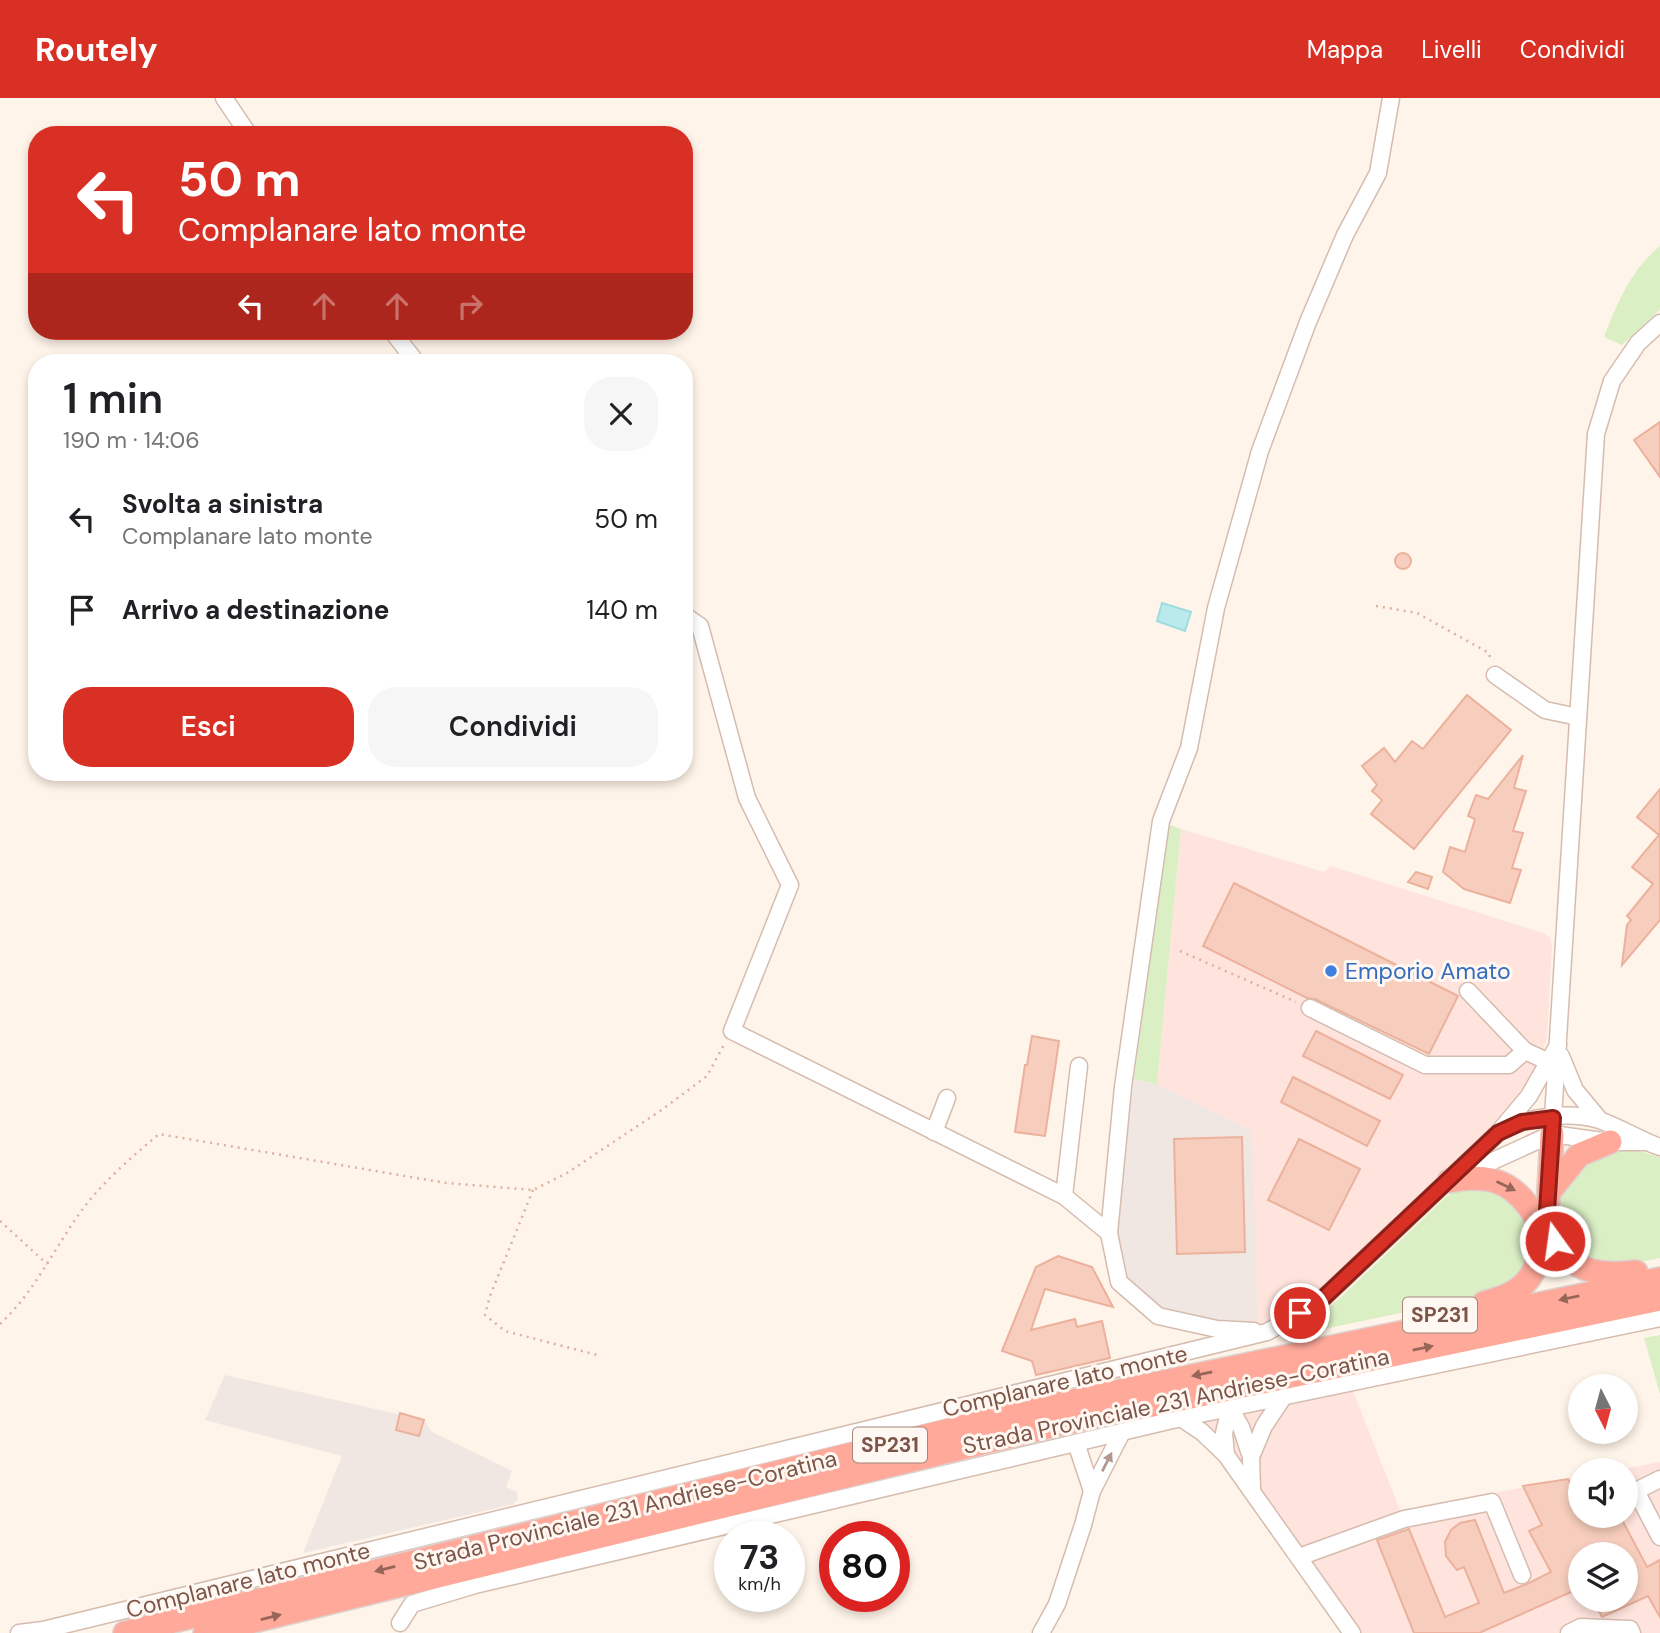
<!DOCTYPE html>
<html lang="it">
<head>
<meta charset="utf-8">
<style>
  body { margin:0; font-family:"DM Sans",sans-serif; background:#f6f6f6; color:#202124; height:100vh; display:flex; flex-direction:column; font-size:26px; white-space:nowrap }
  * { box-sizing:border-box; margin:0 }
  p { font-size:23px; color:#757577 }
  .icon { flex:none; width:38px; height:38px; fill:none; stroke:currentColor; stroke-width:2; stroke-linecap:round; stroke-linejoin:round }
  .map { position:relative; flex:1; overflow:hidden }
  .sheet { position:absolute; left:28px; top:256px; width:665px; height:427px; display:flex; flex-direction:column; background:#fff; border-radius:28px; box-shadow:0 4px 10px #0003 }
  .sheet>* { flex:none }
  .guide { position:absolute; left:28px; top:28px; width:665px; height:214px; border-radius:28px; box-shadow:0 4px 10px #0003; background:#d93025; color:#fff; overflow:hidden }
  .needle { width:46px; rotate:174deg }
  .tools { position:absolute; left:1568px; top:1276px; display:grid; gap:14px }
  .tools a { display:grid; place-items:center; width:70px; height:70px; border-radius:50%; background:#fff; box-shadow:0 4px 10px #0003; font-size:35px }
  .speed { position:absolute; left:714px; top:1423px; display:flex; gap:14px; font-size:35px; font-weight:700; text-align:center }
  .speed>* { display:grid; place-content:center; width:91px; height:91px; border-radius:50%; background:#fff; box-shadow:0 4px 10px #0003; line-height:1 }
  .speed small { font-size:18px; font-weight:400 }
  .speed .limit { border:10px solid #d22; background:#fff; color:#111 }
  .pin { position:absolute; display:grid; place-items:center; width:60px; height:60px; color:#fff; margin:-30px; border:4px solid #fff; border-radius:50%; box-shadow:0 2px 7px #0007 }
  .me { position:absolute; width:77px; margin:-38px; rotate:346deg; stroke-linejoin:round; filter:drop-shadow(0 0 5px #0008) }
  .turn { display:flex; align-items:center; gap:24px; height:147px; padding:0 35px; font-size:32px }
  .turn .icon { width:91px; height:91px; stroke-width:2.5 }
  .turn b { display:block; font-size:49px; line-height:60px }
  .lanes { display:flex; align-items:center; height:66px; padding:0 35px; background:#0003; justify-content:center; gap:35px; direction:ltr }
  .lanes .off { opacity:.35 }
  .round { display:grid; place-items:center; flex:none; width:74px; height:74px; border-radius:28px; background:#f6f6f6 }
  .headline { display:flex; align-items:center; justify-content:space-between; height:119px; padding:0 35px }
  h1 { font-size:42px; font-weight:600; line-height:52px }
  .primary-button { display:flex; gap:14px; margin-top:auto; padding:14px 35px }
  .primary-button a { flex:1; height:80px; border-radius:28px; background:#d93025; color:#fff; font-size:28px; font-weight:600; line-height:80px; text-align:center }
  .primary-button a+a { background:#f6f6f6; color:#202124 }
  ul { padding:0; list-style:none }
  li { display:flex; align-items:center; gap:21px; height:91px; padding:0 35px }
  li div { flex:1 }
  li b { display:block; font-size:26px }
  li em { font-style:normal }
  header { display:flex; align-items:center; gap:42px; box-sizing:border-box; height:98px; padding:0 35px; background:#d93025; color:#fff }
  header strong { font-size:33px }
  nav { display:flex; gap:38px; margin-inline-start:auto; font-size:24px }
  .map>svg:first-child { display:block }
  .commercial { fill:#ffe3dd; fill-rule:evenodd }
  .industrial { fill:#f0e7e2 }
  .green { fill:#dbefc5 }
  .water { fill:#baeaec; stroke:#9fdcdf; stroke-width:2 }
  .building { fill:#f7cebd; stroke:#ecb19c; stroke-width:2 }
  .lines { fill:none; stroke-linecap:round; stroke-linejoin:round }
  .minor-casing { stroke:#d5bcaf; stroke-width:19 }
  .highway-casing { stroke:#ddd3cf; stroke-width:26 }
  .path { stroke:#deb09f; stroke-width:2.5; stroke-dasharray:2 5; stroke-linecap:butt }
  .minor { stroke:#fff; stroke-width:16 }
  .highway { stroke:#ffa99a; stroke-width:23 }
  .oneway { fill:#976658 }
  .oneway2 { fill:#b19991 }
  .route-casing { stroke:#8d1f18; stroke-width:18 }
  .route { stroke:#d93025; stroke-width:12 }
  .shop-dot { fill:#3f7fe0; stroke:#fff8f2; stroke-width:2.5 }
  .labels { text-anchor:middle; stroke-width:6; stroke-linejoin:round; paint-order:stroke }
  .shield { fill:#fff8f2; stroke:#a4867b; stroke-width:2 }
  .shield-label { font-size:21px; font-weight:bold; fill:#7d5548 }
  .shop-label { font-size:23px; fill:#366cbe; stroke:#fff8f2; text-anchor:start }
  .street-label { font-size:23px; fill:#7d5548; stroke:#fff8f2 }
</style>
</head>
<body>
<header>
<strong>Routely</strong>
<nav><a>Mappa</a><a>Livelli</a><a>Condividi</a></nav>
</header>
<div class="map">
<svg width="1660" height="1535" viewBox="0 0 1660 1535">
  <rect width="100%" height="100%" fill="#fff4e9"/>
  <g class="commercial">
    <polygon points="1181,731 1324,774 1331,768 1543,835 1550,840 1552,847 1547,941 1532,980 1490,1030 1395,1125 1301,1208 1258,1229 1257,1220 1157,986"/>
    <path d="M1353,1293L1400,1412L1580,1379V1418H1626V1372H1618L1660,1364V1535H1340L1306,1479L1229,1374L1201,1339L1182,1327ZM1580,1456H1626V1502H1580Z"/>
  </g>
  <g class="industrial">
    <polygon points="1134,981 1157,986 1252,1033 1258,1229 1216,1226 1159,1213 1124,1180 1116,1147 1120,1089"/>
    <polygon points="225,1277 424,1322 432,1334 512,1373 506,1389 517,1394 518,1401 514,1406 303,1455 342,1358 205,1322"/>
  </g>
  <g class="green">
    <path d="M1660,148V212L1622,247L1604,239C1617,205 1631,172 1660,148Z"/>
    <polygon points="1167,726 1181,731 1157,986 1134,981"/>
    <path d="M1614,1050L1638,1053L1660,1059V1160C1640,1164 1616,1171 1595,1167C1558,1159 1551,1112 1566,1083C1569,1078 1571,1072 1575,1069C1586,1061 1602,1056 1614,1050Z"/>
    <path d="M1482,1087L1524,1111C1538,1159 1533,1175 1487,1197L1295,1237L1339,1201L1447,1098L1461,1091Z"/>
    <polygon points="1660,1237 1660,1296 1644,1240"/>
  </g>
  <polygon class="water" points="1162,505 1191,514 1185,533 1157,523"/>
  <g class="building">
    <polygon points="1660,324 1660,379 1634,342"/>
    <circle cx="1403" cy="463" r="8"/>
    <polygon points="1467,597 1511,632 1414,751 1371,716 1382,702 1372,693 1377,687 1362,668 1384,650 1395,664 1412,643 1423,651"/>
    <polygon points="1523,657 1514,690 1526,693 1513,733 1523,735 1512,770 1521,772 1510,805 1464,791 1443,774 1450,749 1465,754 1475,721 1468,718 1476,697 1488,701"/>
    <polygon points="1660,691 1660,822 1622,867 1627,827 1631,822 1627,818 1653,786 1632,769 1659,737 1637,719"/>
    <polygon points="1416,774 1432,779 1428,791 1408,784"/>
    <polygon points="1234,785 1458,898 1429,956 1315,901 1307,900 1203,848"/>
    <polygon points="1316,933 1403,977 1390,1001 1303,958"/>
    <polygon points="1032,938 1059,943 1045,1038 1015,1034 1025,967 1027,967"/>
    <polygon points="1293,979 1380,1023 1367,1048 1281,1004"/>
    <polygon points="1242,1039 1245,1154 1177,1156 1174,1041"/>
    <polygon points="1299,1041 1360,1071 1329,1132 1268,1102"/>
    <polygon points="1058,1158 1092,1169 1113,1209 1045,1191 1031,1232 1075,1221 1077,1229 1102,1223 1110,1260 1036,1277 1032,1263 1002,1253 1036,1169"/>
    <polygon points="400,1315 424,1322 419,1338 396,1332"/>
    <polygon points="1568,1381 1580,1405 1580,1418 1620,1418 1647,1469 1660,1462 1660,1519 1648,1498 1602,1519 1593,1502 1626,1502 1626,1456 1580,1456 1580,1490 1479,1535 1414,1535 1377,1442 1409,1431 1445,1519 1479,1505 1464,1469 1457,1472 1446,1458 1445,1444 1451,1432 1460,1425 1475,1422 1504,1495 1527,1486 1551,1474 1529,1433 1542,1427 1523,1388"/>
  </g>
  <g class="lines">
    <g class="minor-casing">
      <g id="minor">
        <polyline points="224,0 249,37"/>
        <polyline points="392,233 416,264"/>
        <polyline points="684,517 700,528 747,700 790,787 732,933 1064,1098 1109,1135"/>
        <polyline points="1495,577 1545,612 1578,619"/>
        <polyline points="1468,893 1525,953 1549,964"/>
        <polyline points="1310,910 1425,967 1509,967 1525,953"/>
        <polyline points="1561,958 1575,992 1599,1021"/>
        <path d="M1503,1032C1529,1018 1571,1013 1599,1022C1620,1029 1639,1042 1660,1049"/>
        <polyline points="934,1034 947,1000"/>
        <polyline points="1552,1036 1596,336 1612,283 1638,245 1660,225"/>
        <polyline points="1462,1077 1552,1036 1610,1044 1645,1044"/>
        <polyline points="1064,1098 1079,968"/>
        <polyline points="1254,1233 1217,1231 1158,1218 1119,1184 1109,1135 1123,989 1161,723 1189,650 1216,510 1260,353 1308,224 1345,137 1378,75 1391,0"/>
        <polyline points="1230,1310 1224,1335 1226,1357 1352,1535"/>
        <polyline points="1230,1310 1241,1329 1251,1359"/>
        <polyline points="1181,1320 1202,1334 1226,1357"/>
        <polyline points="1076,1345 1092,1393"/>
        <polyline points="1660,1381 1636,1393 1660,1439"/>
        <polyline points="1252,1391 1251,1359 1264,1328 1284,1298"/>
        <polyline points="1299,1459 1404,1421 1492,1404 1522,1477"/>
        <polyline points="400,1525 412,1506 475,1487 1181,1320 1660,1220"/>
        <polyline points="19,1535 43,1532 1267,1234 1317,1206 1498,1035 1529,998 1558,947"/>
        <polyline points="1041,1535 1057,1506 1083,1427 1092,1393 1122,1334"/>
        <polyline points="1569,1535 1581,1529 1630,1531 1632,1535"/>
      </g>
    </g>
    <g class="highway-casing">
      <g id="highway">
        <path d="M1449,1083C1499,1073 1521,1090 1543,1132"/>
        <polyline points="1549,1094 1579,1057 1610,1044"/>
        <path d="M1548,1118C1559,1169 1588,1180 1636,1174"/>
        <path d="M1484,1205C1502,1200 1519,1195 1530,1179C1549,1152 1550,1070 1552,1036"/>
        <polyline points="125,1535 1043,1309 1660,1181"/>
        <polyline points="205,1535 1047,1329 1660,1201"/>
      </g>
    </g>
    <g class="path">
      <polyline points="1376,508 1417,515 1489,555 1491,563"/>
      <polyline points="1180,853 1296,904"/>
      <polyline points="533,1092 490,1198 485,1217 505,1233 601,1258"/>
      <polyline points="0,1123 47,1166"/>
      <path d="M0,1226C36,1193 56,1146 85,1108C106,1081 133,1058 159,1036L446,1085L533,1092L567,1075L663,1011L707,978L725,945"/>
    </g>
    <use href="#minor" class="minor"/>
    <use href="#highway" class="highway"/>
  </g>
  <defs><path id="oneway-solid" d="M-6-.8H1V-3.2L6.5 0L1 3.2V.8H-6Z" transform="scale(1.75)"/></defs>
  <g class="oneway">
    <use href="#oneway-solid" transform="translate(1506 1088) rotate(26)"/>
    <use href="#oneway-solid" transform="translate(1569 1200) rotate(168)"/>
    <use href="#oneway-solid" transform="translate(1423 1250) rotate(-12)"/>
    <use href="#oneway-solid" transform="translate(1202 1276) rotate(168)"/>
    <use href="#oneway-solid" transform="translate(385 1471) rotate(166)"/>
    <use href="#oneway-solid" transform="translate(271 1519) rotate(-14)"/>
  </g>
  <use class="oneway2" href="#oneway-solid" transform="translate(1107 1364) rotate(-63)"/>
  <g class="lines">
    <g class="route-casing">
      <polyline id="route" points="1300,1215 1317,1206 1498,1035 1522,1024 1553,1020 1547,1113 1555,1143"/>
    </g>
    <use href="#route" class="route"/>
  </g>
  <circle class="shop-dot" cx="1331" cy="873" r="7"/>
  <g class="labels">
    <g class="shield">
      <rect x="1403" y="1199.5" width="74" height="35" rx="5"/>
      <rect x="853" y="1329.5" width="74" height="35" rx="5"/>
    </g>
    <g class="shield-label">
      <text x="1440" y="1224">SP231</text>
      <text x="890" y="1354">SP231</text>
    </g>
    <g class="shop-label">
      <text x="1345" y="881">Emporio Amato</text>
    </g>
    <g class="street-label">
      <text transform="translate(1065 1283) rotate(-13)" y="8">Complanare lato monte</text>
      <text transform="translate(1176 1303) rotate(-12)" y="8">Strada Provinciale 231 Andriese-Coratina</text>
      <text transform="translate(625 1412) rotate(-14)" y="8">Strada Provinciale 231 Andriese-Coratina</text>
      <text transform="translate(248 1482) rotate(-14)" y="8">Complanare lato monte</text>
    </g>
  </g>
</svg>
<div class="tools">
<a><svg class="needle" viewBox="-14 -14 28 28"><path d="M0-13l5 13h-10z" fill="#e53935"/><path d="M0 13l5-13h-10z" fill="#757577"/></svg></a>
<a><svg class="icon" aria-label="sound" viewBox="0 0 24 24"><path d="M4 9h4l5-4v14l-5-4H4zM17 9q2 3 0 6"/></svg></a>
<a><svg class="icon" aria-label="layers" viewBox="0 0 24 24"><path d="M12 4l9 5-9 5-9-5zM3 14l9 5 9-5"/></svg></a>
</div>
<div class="speed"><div>73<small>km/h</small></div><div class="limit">80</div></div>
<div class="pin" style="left:1300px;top:1215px;background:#d93025"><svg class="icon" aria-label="arrive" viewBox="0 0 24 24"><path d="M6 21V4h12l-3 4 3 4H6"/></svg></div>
<svg class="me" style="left:1555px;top:1143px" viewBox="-20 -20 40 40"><circle r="17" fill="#d93025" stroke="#fff" stroke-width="3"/><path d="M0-11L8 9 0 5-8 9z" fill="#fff"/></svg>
<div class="guide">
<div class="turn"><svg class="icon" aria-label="left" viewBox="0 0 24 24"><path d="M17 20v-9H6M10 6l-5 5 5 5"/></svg><div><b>50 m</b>Complanare lato monte</div></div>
<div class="lanes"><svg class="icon" aria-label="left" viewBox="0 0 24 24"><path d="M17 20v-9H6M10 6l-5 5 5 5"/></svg><svg class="icon off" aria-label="ahead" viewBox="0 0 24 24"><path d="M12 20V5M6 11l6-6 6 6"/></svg><svg class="icon off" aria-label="ahead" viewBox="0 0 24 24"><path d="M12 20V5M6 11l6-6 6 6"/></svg><svg class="icon off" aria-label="right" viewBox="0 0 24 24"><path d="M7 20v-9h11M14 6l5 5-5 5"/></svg></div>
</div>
<section class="sheet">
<div class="headline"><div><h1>1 min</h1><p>190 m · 14:06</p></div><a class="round"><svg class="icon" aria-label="close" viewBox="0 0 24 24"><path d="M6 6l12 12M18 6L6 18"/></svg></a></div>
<ul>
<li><svg class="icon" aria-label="left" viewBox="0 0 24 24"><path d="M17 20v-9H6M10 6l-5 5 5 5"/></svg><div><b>Svolta a sinistra</b><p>Complanare lato monte</p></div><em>50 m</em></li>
<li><svg class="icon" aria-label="arrive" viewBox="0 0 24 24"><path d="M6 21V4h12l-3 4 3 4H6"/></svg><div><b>Arrivo a destinazione</b></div><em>140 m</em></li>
</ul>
<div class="primary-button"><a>Esci</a><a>Condividi</a></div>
</section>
</div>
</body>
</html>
